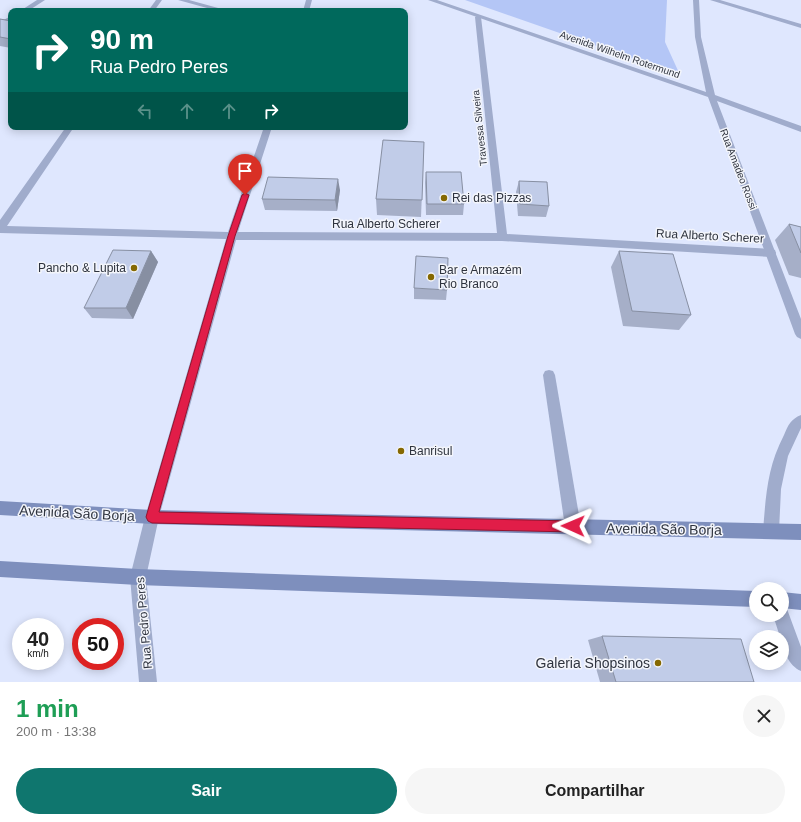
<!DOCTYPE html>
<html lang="pt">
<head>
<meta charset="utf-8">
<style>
  body { margin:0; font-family:Arial,sans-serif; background:#f6f6f6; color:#222; height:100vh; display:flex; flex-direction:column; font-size:15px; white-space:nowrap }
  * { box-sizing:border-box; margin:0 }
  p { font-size:13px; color:#767676 }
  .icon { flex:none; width:22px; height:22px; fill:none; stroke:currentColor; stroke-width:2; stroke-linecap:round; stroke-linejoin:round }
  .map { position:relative; height:682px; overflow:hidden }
  .drawer { display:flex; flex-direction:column; background:#fff; flex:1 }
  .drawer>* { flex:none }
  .guide { position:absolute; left:8px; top:8px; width:400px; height:122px; border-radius:8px; box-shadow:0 2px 10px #0003; background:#00695c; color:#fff; overflow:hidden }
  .buttons { position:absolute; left:749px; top:582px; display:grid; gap:8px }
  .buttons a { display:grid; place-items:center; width:40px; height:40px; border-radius:50%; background:#fff; box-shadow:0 2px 10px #0003; font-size:20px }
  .speed { position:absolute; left:12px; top:618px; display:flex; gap:8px; font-size:20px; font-weight:700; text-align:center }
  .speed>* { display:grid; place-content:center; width:52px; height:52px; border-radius:50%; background:#fff; box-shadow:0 2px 10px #0003; line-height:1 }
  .speed small { font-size:10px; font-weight:400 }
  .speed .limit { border:6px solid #d22; background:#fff; color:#111 }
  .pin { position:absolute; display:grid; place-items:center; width:34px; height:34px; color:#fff; margin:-41px -17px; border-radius:50% 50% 50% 0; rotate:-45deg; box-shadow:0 0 4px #0007 }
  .pin .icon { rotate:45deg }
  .me { position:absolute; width:44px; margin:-22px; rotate:271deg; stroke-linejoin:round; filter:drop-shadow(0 0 3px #0008) }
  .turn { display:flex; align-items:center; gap:14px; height:84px; padding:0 16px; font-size:18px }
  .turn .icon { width:52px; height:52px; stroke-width:2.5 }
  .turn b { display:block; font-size:28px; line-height:34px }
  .lanes { display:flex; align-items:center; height:38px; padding:0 16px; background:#0003; justify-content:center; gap:20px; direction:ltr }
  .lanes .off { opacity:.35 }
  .round { display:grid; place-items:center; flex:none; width:42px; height:42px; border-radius:21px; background:#f6f6f6 }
  .headline { display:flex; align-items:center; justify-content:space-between; height:68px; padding:0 16px }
  h1 { font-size:24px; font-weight:800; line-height:30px; color:#1e9e55 }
  .action { display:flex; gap:8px; margin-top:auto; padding:8px 16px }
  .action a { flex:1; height:46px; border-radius:24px; background:#0f766e; color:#fff; font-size:16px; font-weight:800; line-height:46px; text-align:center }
  .action a+a { background:#f6f6f6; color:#222 }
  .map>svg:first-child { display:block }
  .green { fill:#b4c6f6 }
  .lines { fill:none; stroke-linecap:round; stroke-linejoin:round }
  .service { fill:#a0accc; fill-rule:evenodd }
  .minor { fill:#a0accc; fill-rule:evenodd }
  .tertiary { fill:#a0accc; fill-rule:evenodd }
  .secondary { fill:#7e8fbd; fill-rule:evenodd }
  .wall { fill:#a6afc8 }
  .shaded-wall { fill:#878fa2 }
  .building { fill:#c1cce8; stroke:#878fa2 }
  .route { fill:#e11d48; stroke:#92132f }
  .poi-dot { fill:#856801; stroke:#f3f5fb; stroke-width:1.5 }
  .labels { text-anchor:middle; stroke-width:3; stroke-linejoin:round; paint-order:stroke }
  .far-street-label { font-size:10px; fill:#2f343f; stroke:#f3f5fb }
  .poi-label { font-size:12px; fill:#2f343f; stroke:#f3f5fb; text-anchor:start }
  .street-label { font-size:12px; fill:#2f343f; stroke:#f3f5fb }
  .near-street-label { font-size:14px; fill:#2f343f; stroke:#f3f5fb }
  .near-poi-label { font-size:14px; fill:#2f343f; stroke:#f3f5fb; text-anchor:end }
</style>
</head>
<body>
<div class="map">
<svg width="801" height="682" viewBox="0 0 801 682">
  <rect width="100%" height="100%" fill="#dfe7fe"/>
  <polygon class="green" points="465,0 667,0 665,42 680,75"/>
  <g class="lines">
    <g class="service">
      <polygon points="710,0 720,0 801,24 801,28"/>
      <polygon points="549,370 553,371 555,375 581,527 578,532 573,535 568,532 565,527 543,375 545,371"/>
      <path d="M801,415V428L788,456L781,489L779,531L776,536L771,539L766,536L763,531C766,495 767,468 784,435C788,425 791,419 801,415Z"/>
      <path d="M782,607L787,609L801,647V671C789,666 782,650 782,637H780L773,615H782Z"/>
    </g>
    <g class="minor">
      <polygon points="37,0 45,0 28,11 20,11"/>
      <polygon points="156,0 162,0 154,11 148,11"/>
      <polygon points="178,0 189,0 229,11 218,11"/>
      <polygon points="306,0 312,0 309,11 303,11"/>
      <polygon points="478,15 481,17 507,234 771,249 775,250 776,253 775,256 771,257 502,241 236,240 159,517 146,577 157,682 139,682 130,577 145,517 226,239 0,233 0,220 66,127 74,127 7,226 228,232 264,127 272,127 238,232 497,233 475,17"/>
      <polygon points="11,16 11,21 0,27 0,22"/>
    </g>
    <polygon class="tertiary" points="428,0 437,0 706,92 695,37 693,0 699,0 701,37 715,95 801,126 801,132 717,101 801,319 801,339 797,337 795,334 708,97"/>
    <g class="secondary">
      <polygon points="0,501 152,510 801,524 801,540 152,524 0,515"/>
      <polygon points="0,561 138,569 756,591 756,607 138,585 0,577"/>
      <polygon points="782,592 801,594 801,610 782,608"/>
    </g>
  </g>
  <g class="wall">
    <polygon points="0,19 11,21 11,48 0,46"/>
    <polygon points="424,142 421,217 377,215 376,199"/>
    <polygon points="426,172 464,204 463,215 426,215 425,183"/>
    <polygon points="519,181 549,206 546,217 518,216 516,192"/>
    <polygon points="340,190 337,211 265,210 262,199"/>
    <polygon points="789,224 801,227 801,278 789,275 775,240"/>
    <polygon points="151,251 158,262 133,319 92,318 84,308"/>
    <polygon points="619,251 691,315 679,330 623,326 611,267"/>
    <polygon points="414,288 447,290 446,300 414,299"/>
    <polygon points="602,636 754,682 600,682 588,640"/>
  </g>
  <g class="shaded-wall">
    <polygon points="338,179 340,190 337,211 335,200"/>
    <polygon points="151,251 158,262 133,319 126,308"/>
  </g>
  <g class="building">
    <polygon points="0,19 11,21 11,39 0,37"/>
    <polygon points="383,140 424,142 422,200 376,199"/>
    <polygon points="426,172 461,172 464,204 427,204"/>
    <polygon points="268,177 338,179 335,200 262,199"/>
    <polygon points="519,181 547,182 549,206 520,204"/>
    <polygon points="789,224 801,227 801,253"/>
    <polygon points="113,250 151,251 126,308 84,308"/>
    <polygon points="619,251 673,254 691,315 632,311"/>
    <polygon points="416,256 448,258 447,290 414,288"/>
    <polygon points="602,636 741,639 754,682 616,682"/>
  </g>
  <polygon class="route" points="245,193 249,195 235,236 159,512 573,521 577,522 579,526 577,531 573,532 152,523 148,521 146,517 228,236 242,195"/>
  <g class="poi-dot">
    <circle cx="444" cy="198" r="4"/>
    <circle cx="134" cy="268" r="4"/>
    <circle cx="431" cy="277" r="4"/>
    <circle cx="401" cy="451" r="4"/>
    <circle cx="658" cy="663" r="4"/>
  </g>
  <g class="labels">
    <g class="far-street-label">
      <text transform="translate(620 54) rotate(19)" y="4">Avenida Wilhelm Rotermund</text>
      <text transform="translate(479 128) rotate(-96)" y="4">Travessa Silveira</text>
      <text transform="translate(739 169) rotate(69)" y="4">Rua Amadeo Rossi</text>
    </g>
    <g class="poi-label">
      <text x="452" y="202">Rei das Pizzas</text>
      <text x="126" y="272" text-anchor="end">Pancho &amp; Lupita</text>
      <text x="439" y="274">Bar e Armazém<tspan x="439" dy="14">Rio Branco</tspan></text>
      <text x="409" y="455">Banrisul</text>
    </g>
    <g class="street-label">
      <text x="386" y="228">Rua Alberto Scherer</text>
      <text transform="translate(710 236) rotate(3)" y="4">Rua Alberto Scherer</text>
      <text transform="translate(144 623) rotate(-95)" y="4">Rua Pedro Peres</text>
    </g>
    <g class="near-street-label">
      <text transform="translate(77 513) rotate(3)" y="5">Avenida São Borja</text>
      <text transform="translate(664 529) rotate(1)" y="5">Avenida São Borja</text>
    </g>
    <g class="near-poi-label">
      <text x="650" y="668">Galeria Shopsinos</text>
    </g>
  </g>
</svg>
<div class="buttons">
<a><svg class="icon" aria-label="search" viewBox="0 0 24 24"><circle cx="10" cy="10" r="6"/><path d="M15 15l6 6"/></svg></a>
<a><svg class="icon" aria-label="layers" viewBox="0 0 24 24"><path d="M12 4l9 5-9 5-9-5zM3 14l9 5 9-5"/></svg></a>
</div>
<div class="speed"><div>40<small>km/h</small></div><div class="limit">50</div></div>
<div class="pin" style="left:245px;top:195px;background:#d93025"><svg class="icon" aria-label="arrive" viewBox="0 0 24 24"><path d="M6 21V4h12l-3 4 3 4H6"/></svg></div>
<svg class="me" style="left:573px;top:526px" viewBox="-20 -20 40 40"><path d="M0-17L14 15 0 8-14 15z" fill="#e11d48" stroke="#fff" stroke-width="4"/></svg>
<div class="guide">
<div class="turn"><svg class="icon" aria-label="right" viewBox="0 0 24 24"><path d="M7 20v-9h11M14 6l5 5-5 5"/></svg><div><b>90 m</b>Rua Pedro Peres</div></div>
<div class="lanes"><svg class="icon off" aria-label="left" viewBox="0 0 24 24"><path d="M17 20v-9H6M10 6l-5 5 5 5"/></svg><svg class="icon off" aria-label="ahead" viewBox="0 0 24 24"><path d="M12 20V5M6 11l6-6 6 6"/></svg><svg class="icon off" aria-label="ahead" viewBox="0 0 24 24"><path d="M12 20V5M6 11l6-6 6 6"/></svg><svg class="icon" aria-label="right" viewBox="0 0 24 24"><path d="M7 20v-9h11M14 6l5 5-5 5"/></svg></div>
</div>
</div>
<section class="drawer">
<div class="headline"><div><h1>1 min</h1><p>200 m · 13:38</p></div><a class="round"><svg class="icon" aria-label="close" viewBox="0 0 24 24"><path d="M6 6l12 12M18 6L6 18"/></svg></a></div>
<div class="action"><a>Sair</a><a>Compartilhar</a></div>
</section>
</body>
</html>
